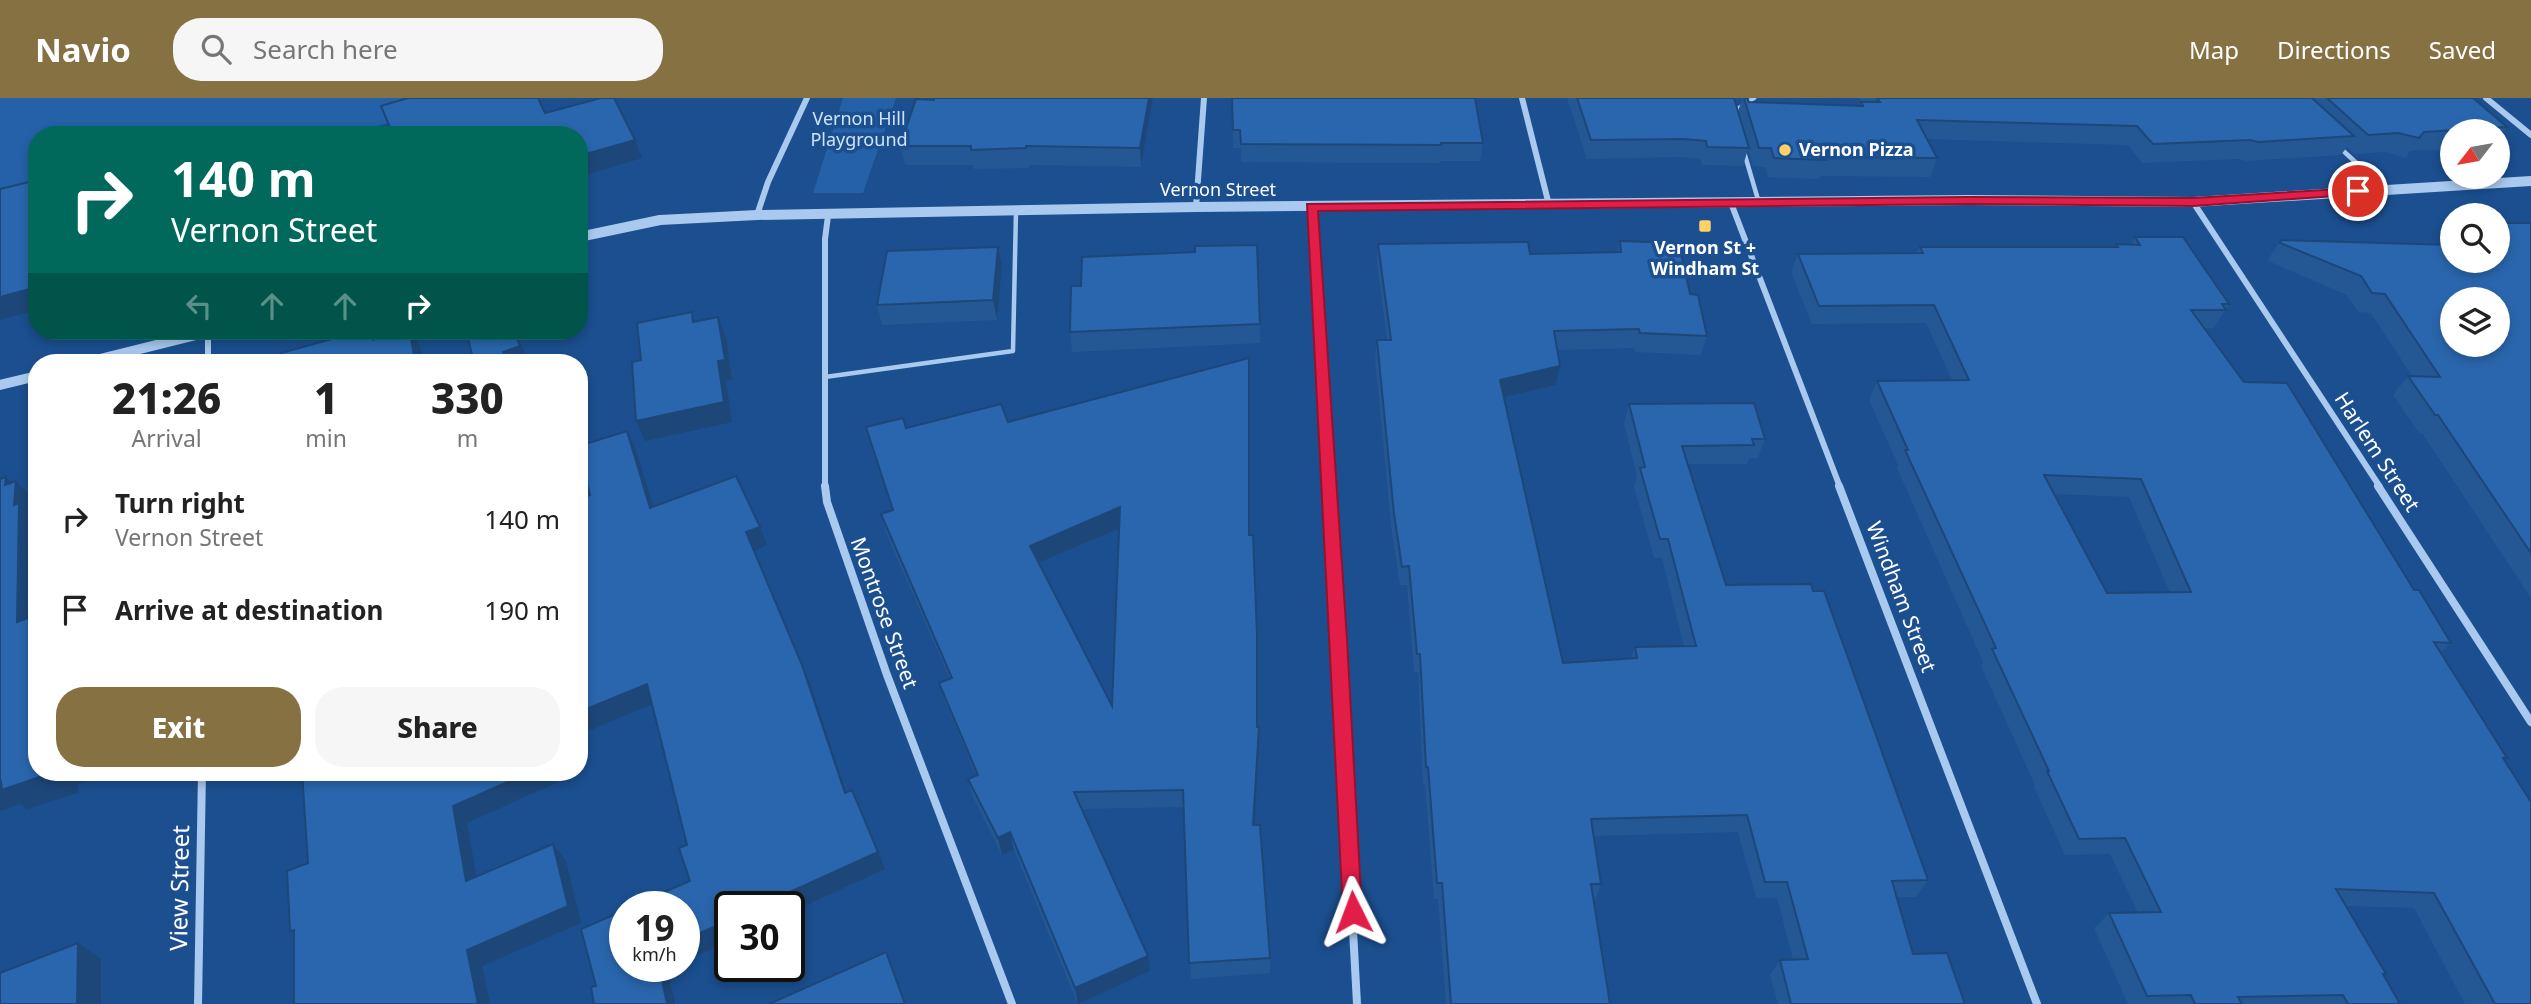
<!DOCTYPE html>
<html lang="en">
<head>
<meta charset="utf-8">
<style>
  body { margin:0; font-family:"Noto Sans",sans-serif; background:#f6f6f6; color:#222; height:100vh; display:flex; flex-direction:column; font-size:26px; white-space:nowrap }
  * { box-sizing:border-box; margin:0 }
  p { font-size:23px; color:#767676 }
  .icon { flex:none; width:38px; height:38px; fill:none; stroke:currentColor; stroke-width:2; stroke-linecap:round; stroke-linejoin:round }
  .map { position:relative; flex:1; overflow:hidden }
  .sheet { position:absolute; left:28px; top:256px; width:560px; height:427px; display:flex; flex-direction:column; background:#fff; border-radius:28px; box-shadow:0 4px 10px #0003 }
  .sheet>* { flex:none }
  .guide { position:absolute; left:28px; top:28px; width:560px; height:214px; border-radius:28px; box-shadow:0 4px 10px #0003; background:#00695c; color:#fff; overflow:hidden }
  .needle { width:46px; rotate:239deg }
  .fabs { position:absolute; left:2440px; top:21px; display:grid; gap:14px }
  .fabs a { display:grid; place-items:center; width:70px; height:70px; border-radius:50%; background:#fff; box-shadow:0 4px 10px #0003; font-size:35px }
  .speed { position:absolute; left:609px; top:793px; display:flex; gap:14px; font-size:35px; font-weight:700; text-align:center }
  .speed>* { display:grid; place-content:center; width:91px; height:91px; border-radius:50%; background:#fff; box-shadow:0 4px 10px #0003; line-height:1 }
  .speed small { font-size:18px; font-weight:400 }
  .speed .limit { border:4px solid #111; border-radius:10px; background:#fff; color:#111 }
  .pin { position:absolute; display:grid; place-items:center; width:60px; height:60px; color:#fff; margin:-30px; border:4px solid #fff; border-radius:50%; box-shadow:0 2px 7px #0007 }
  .me { position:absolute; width:77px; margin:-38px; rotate:357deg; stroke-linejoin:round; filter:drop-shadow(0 0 5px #0008) }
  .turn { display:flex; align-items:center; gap:24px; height:147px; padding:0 28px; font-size:32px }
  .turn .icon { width:91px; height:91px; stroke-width:2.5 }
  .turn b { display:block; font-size:49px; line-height:60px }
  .lanes { display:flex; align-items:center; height:66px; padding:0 28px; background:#0003; justify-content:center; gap:35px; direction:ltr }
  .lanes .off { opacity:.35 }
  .eta { display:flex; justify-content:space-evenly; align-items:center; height:119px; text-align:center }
  .eta b { font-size:42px; font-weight:800; line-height:49px }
  .button { display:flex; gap:14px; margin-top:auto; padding:14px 28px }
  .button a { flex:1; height:80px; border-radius:28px; background:#857141; color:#fff; font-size:28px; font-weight:800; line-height:80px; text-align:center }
  .button a+a { background:#f6f6f6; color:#222 }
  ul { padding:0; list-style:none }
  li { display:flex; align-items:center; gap:21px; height:91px; padding:0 28px }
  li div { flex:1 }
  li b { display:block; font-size:26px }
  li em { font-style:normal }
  header { display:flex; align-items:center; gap:42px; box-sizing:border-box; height:98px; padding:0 35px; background:#857141; color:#fff }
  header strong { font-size:33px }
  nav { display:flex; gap:38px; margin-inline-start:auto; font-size:24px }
  .search { width:490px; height:63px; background:#f6f6f6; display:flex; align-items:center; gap:18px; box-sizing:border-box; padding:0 24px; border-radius:28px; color:#767676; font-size:26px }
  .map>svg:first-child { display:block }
  .green { fill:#2461a8 }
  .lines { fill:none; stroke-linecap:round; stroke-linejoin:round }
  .service { stroke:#a9c9ee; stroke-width:4.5 }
  .minor-far1 { stroke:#a9c9ee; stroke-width:6 }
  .minor { stroke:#a9c9ee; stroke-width:8 }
  .tertiary { stroke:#a9c9ee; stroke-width:10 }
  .wall { fill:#245895; fill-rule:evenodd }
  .shaded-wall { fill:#1d4779 }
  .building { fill:#2a66ad; stroke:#1d4779; stroke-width:2; fill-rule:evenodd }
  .route { fill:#e11d48; stroke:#92132f; stroke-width:2 }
  .poi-dot { fill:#ffd166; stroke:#1b4f8f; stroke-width:2.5 }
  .labels { text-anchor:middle; stroke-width:7; stroke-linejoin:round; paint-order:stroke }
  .far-park-label { font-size:18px; fill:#cfe3fa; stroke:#1b4f8f }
  .far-poi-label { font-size:18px; font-weight:bold; fill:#fff; stroke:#1b4f8f; text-anchor:start }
  .far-street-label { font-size:18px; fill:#fff; stroke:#1b4f8f }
  .street-label { font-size:21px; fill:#fff; stroke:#1b4f8f }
  .near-street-label { font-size:24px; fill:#fff; stroke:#1b4f8f }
</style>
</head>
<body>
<header>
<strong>Navio</strong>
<div class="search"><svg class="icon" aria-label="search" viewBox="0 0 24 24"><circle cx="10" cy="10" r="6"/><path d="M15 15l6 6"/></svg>Search here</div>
<nav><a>Map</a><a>Directions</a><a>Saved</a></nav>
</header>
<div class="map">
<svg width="2531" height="906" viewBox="0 0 2531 906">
  <rect width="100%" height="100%" fill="#1b4f8f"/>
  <g class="green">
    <polygon points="0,0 498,0 337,37 37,37 37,105 0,114"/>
    <polygon points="843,0 896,0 863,95 813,95"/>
  </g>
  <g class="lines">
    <g class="service">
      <polyline points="1733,14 1754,0"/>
      <polyline points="2339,49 2386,92"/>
      <polyline points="1744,54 1759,105"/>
      <polyline points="825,279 1013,253 1016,113"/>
    </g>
    <g class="minor-far1">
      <polyline points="1522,0 1549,107"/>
      <polyline points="2486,0 2531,37"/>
      <polyline points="2193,104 2380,389"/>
      <polyline points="1731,105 1840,389"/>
      <polyline points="1196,109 1204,0"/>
      <polyline points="1311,109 1329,389"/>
      <polyline points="757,117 768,84 807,0"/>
      <polyline points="208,234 208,264"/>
      <polyline points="825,389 825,141 828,118"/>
    </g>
    <g class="minor">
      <polyline points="825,388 827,404 887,577 1012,906"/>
      <polyline points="1329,388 1357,906"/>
      <polyline points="1839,388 2037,906"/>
      <polyline points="2378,388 2531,624"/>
      <polyline points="198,906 202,674"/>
    </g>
    <g class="tertiary">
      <polyline points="579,139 660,122 757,117 1196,109 1968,102 2193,104 2531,83"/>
      <polyline points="88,264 212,233"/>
      <polyline points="0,287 37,278"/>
    </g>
  </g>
  <g class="wall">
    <polygon points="934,0 1153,0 1141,69 1029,67 1029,70 974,71 973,67 905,67 900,48"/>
    <polygon points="1232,0 1483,45 1480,63 1440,63 1440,65 1241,64 1241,50 1233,50"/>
    <polygon points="1567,0 1737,0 1735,6 1738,14 1742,0 1747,0 1749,4 1859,8 1862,4 1859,0 2312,0 2314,2 2315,0 2473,0 2507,29 2497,42 2497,33 2452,33 2452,51 2410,53 2406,60 2385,54 2355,56 2347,49 2341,57 2246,63 2238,61 2142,65 2128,47 1927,41 1937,60 1930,79 1820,78 1819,81 1768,79 1765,69 1753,68 1748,51 1743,68 1702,67 1701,61 1678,59 1587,61"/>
    <polygon points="2531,125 2531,500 2422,335 2419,335 2393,297 2408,278 2412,278 2371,215 2358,214 2347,197 2268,163 2269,160 2281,142 2452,163"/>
    <path d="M2135,139L2229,206L2214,230H2205L2244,284L2414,492L2451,545L2441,554L2507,660L2504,662L2531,906H2465L2414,810L2346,808L2386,876L2384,877L2400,906H2128L2094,830L2109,815H2138L2110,756L2065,757L2034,689L2035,687L1981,568L1983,564L1897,370L1898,367L1869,302L1877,283L1952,282L1926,225L1812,226L1791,174L1798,156L1917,155L1920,149H2114L2116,146L2131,147ZM2054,396L2129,399L2170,495H2107Z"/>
    <polygon points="1620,143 1690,196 1707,238 1701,257 1635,254 1634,250 1557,252 1560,268 1556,287 1503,299 1563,565 1631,560 1635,549 1684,548 1662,460 1654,460 1634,389 1637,378 1624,325 1629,306 1765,341 1758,360 1749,360 1747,366 1688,366 1726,487 1813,493 1928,782 1916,799 1896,799 1913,856 1965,906 1778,906 1770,877 1780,862 1793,861 1777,800 1756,800 1738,734 1594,738 1601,786 1595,802 1593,802 1610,906 1446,906 1438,801 1434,801 1425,686 1423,686 1418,574 1414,574 1407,487 1400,487 1392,435 1375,261 1377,242 1387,242 1377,165 1378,146 1530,156 1617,154"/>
    <polygon points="1195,154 1260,226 1260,245 1072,254 1070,234 1081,188"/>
    <polygon points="1002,168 997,222 882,227 877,207"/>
    <path d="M1008,324L1249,437L1257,629H1259V647L1255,727L1270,860V875L1191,881L1184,709L1082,711L1150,873L1078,906L1014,752L1002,757L973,699L968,681L976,677L945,603L939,585L950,581L886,435L881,416L892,412L866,329L906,330ZM1120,430L1112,608L1038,465Z"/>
  </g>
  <g class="shaded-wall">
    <polygon points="1149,0 1153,0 1141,69 1140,50"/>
    <polygon points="635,42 642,60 579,79 579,58"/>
    <polygon points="998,149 1002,168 997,222 993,202"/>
    <polygon points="37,189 37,212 0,222 0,199"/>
    <polygon points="718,219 726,239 732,281 726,283 732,324 645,343 636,323 718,263"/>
    <polygon points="371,233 372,233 382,248 373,242"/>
    <polygon points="410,233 411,233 420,248 423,264 415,264"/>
    <polygon points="514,233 515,233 529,264 507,264 503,254"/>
    <polygon points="1560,268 1556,287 1496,301 1500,282"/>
    <polygon points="627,333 636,352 659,428 650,410"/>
    <polygon points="6,379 16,389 16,383 37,405 36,423 37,424 37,542 17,524 14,407 5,387"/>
    <polygon points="1120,409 1123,429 1033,467 1030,448"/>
    <polygon points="760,429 767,447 754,453 746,434"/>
    <polygon points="802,567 810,585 852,712 845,695"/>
    <polygon points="647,586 657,604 579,637 579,614"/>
    <polygon points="1259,629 1259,647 1254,744 1253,727"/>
    <polygon points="54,674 113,674 78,686 78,695 27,711 20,706 0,713 0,685"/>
    <polygon points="530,674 552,674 556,685 467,725 480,799 466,783 453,708"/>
    <polygon points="1010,734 1014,752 1002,757 998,740"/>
    <polygon points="553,746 566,763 581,825 482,868 490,906 478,906 467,852"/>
    <polygon points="878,754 885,771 789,815 789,808 759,808"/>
    <polygon points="730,822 730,842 684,863 684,842"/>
    <polygon points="78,845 101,861 101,906 77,906"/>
    <polygon points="886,854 893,870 906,906 905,906"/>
    <polygon points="1148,858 1150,873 1078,906 1075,890"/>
    <polygon points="659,868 673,868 667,870 675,906 667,906"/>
  </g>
  <g class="building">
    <polygon points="408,0 538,0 545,15 601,0 614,0 635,42 579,58 579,37 372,37 391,32 381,8"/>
    <polygon points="934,0 1149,0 1140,50 1026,48 1026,50 971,52 971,48 900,48 916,1 934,2"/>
    <polygon points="1232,0 1475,0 1483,45 1441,45 1441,47 1241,46 1240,32 1233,32"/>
    <polygon points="1577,0 1734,0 1749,50 1707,49 1706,43 1683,41 1591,42"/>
    <polygon points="1744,0 1747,0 1749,4 1863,8 1861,4 1880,4 1877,0 2312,0 2354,38 2258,44 2250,42 2153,46 2137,28 1917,22 1937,60 1825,59 1826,62 1774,60 1771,50 1759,50"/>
    <polygon points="2327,0 2473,0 2507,29 2424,34 2419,40 2398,35 2368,37"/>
    <polygon points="37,82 37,189 0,199 0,91"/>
    <path d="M2497,125H2531V455L2438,317H2435L2408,278L2440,279L2385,196L2372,195L2361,178L2280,145L2281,142L2452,147V163H2497ZM2452,201H2497V247H2452Z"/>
    <path d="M2135,139H2183L2229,206H2222L2226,212H2191L2244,284L2287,285L2414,492H2419L2451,545L2434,544L2507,660H2503L2531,704V906H2495L2434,795L2336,791L2386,876H2383L2400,906H2348L2343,897L2238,899L2242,906H2195L2191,897L2147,898L2109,815L2161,814L2125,740L2079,741L2047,673H2049L1992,551L1996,550L1905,352H1908L1877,283L1969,282L1934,207L1819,208L1798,156L1923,155L1920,149H2118L2116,146L2140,147ZM2044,377L2141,381L2191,494L2107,495Z"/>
    <polygon points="1620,143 1679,145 1690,196 1698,197 1707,238 1640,235 1639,231 1554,233 1560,268 1500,282 1563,565 1637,560 1635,549 1696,548 1668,441 1660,441 1640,370 1645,369 1629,306 1754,305 1765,341 1752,341 1754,347 1682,348 1726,487 1811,486 1813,493 1824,493 1928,782 1892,783 1913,856 1947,855 1965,906 1791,906 1780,862 1808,861 1787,784 1765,784 1747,717 1591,721 1601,786 1591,786 1610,906 1451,906 1442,785 1437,785 1428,669 1426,669 1420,556 1417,556 1409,468 1402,469 1394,416 1377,242 1391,242 1378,146 1528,144 1530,156 1621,154"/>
    <polygon points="1257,147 1260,226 1070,234 1071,188 1081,188 1082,159 1195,154 1195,148"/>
    <polygon points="998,149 993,202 877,207 887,153"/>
    <polygon points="692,214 693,224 718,219 725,262 718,263 724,304 636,323 632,264 641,262 637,225"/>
    <polygon points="361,233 371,233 373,242 399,233 410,233 415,264 282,264 281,255"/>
    <polygon points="466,233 514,233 520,248 503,254 507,264 474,264"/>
    <path d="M1249,260V437H1253L1257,536V629H1259L1253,727H1260L1270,860L1189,865L1183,692L1074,694L1148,858L1075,890L1010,734L998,740L968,681L978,677L939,585L952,580L881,416L893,412L866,329L903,320L906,330L1001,306L1008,324ZM1120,409L1112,608L1030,448Z"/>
    <polygon points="627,333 650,410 736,378 760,429 746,434 802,567 845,695 852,692 878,754 759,808 730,808 730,822 684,842 684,808 632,808 690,783 679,750 687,747 647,586 579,614 579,401 590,397 579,355 579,348"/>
    <polygon points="6,379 5,387 16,383 14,407 19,405 17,524 37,517 37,674 54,674 2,692 1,684 0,685 0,381"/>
    <polygon points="302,674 530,674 453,708 466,783 553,746 568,808 467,852 478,906 294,906 294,832 290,833 287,773 308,765"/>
    <polygon points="625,812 625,868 659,868 667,906 594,906 591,889 596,888 581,831"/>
    <polygon points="78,845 77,906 0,906 0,875"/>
    <polygon points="886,854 905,906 769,906"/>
  </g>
  <polygon class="route" points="2358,90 2363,91 2363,96 2193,108 1968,106 1318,113 1347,541 1362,814 1359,820 1353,823 1346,820 1343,814 1307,106 1968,99 2193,100"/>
  <g class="poi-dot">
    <circle cx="1785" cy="52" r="7"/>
    <rect x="1698" y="121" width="14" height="14" rx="3.5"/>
  </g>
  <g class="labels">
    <g class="far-park-label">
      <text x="859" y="27">Vernon Hill<tspan x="859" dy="21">Playground</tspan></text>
    </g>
    <g class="far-poi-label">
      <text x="1799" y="58">Vernon Pizza</text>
      <text x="1705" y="156" text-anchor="middle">Vernon St +<tspan x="1705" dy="21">Windham St</tspan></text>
    </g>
    <g class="far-street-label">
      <text x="1218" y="98">Vernon Street</text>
    </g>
    <g class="street-label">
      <text transform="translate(2377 354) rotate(57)" y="7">Harlem Street</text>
      <text transform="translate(1901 499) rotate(69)" y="7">Windham Street</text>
      <text transform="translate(884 515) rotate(70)" y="7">Montrose Street</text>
    </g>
    <g class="near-street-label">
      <text transform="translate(180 790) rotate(-89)" y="8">View Street</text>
    </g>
  </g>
</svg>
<div class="fabs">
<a><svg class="needle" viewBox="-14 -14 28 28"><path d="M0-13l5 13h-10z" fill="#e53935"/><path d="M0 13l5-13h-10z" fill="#767676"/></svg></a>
<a><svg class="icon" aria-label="search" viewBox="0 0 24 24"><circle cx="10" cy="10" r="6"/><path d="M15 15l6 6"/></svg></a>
<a><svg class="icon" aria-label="layers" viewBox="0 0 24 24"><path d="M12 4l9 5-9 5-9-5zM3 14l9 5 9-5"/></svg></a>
</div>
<div class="speed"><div>19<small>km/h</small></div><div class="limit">30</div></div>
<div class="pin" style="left:2358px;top:93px;background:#d93025"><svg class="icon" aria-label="arrive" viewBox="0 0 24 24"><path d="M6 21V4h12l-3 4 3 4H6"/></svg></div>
<svg class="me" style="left:1353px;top:814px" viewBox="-20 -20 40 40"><path d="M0-17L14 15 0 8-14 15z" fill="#e11d48" stroke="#fff" stroke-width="4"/></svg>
<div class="guide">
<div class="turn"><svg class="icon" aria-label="right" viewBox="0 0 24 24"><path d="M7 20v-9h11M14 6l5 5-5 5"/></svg><div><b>140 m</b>Vernon Street</div></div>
<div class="lanes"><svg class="icon off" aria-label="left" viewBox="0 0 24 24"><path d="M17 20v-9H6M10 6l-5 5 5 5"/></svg><svg class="icon off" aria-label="ahead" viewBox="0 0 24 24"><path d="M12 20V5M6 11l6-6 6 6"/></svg><svg class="icon off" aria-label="ahead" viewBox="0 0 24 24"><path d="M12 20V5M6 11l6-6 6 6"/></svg><svg class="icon" aria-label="right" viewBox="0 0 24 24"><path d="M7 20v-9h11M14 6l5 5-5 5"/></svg></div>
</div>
<section class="sheet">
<div class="eta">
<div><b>21:26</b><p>Arrival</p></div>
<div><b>1</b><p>min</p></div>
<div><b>330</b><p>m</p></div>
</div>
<ul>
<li><svg class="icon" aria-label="right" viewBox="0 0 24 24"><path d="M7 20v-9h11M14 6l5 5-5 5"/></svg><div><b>Turn right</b><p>Vernon Street</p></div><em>140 m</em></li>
<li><svg class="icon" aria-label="arrive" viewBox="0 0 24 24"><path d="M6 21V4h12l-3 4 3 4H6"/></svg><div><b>Arrive at destination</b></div><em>190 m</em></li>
</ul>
<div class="button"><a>Exit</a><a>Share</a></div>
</section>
</div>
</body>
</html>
